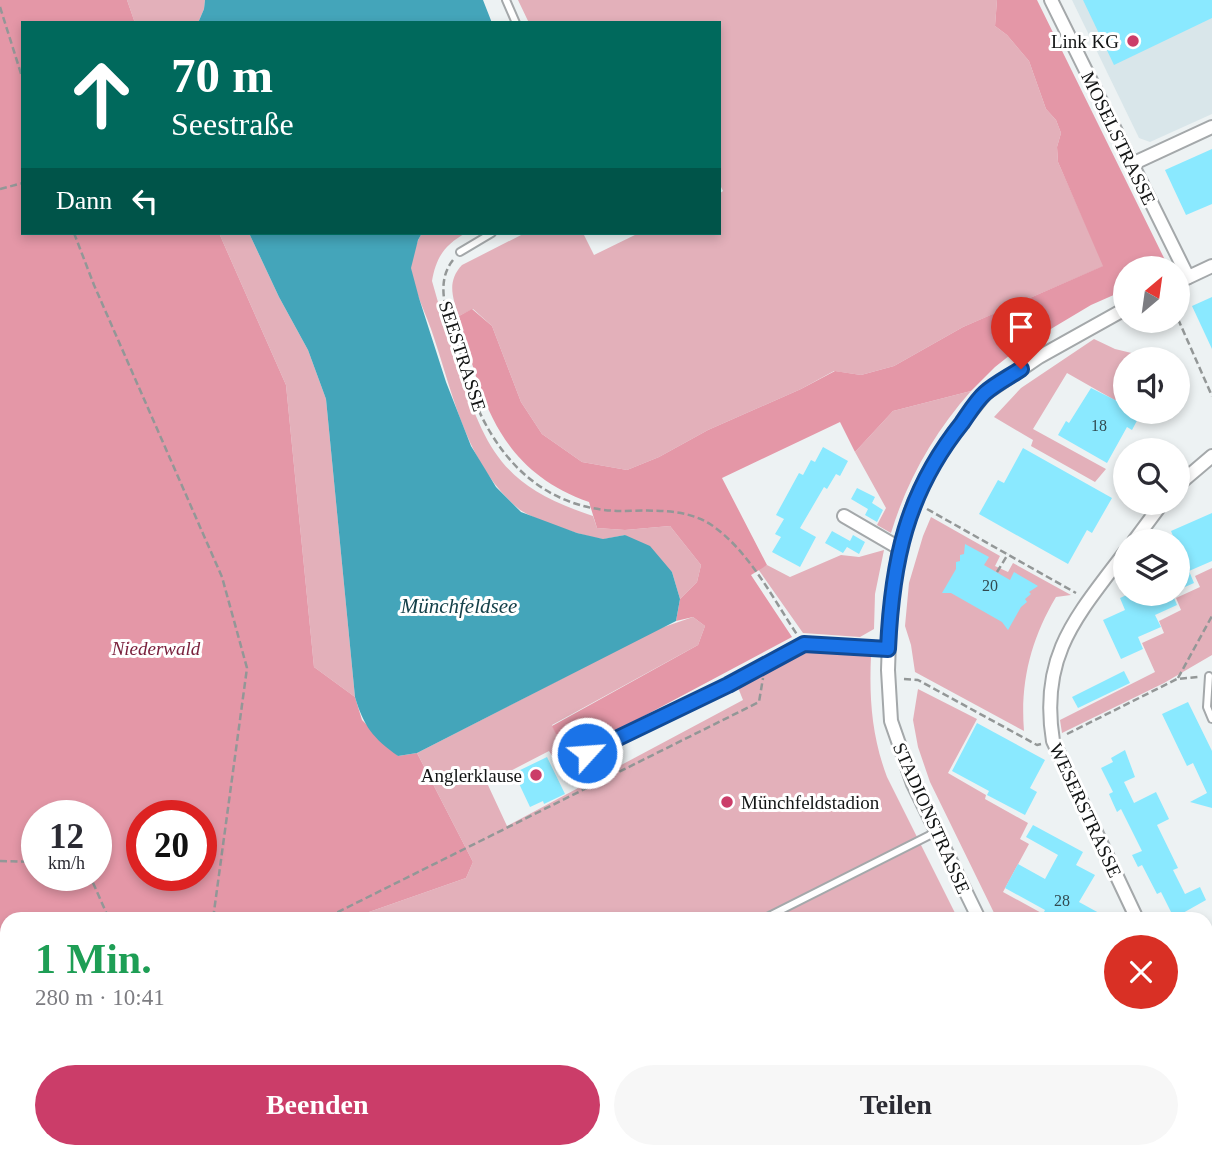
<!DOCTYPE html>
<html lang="de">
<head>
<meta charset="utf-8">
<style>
  body { margin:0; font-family:Georgia,serif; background:#f7f7f7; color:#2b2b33; height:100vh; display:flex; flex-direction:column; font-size:26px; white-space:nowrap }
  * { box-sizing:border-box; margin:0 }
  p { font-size:23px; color:#7c7c81 }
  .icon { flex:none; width:38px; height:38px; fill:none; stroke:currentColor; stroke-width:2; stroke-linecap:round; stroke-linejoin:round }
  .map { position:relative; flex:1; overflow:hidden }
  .drawer { position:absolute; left:0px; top:912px; width:1213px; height:247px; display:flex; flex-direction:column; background:#fff; border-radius:21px 21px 0 0; box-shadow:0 4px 10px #0003 }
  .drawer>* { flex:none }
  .banner { position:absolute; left:21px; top:21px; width:700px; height:214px; border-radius:0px; box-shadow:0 4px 10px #0003; background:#00695c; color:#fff; overflow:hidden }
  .needle { width:46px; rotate:29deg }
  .fabs { position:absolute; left:1113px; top:256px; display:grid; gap:14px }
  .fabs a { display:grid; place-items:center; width:77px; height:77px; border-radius:50%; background:#fff; box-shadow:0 4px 10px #0003; font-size:35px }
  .speed { position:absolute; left:21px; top:800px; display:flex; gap:14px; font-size:35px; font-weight:700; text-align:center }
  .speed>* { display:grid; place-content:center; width:91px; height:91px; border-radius:50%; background:#fff; box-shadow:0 4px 10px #0003; line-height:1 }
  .speed small { font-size:18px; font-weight:400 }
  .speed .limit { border:10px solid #d22; background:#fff; color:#111 }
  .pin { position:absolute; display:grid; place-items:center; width:60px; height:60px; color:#fff; margin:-72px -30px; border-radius:50% 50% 50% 0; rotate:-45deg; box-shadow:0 0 7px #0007 }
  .pin .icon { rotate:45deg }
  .me { position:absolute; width:77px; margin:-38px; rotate:64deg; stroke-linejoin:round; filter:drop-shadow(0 0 5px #0008) }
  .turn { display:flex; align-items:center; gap:24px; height:147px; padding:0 35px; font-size:32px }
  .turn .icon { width:91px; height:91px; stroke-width:2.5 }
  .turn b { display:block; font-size:49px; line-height:60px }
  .then { display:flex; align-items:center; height:66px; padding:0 35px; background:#0003; gap:14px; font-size:26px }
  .round { display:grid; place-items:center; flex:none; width:74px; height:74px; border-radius:37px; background:#f7f7f7 }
  .overview { display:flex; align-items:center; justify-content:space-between; height:119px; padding:0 35px }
  h1 { font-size:42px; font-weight:600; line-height:52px; color:#1e9e55 }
  .button { display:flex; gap:14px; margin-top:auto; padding:14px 35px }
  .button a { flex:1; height:80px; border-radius:42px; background:#cb3d69; color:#fff; font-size:28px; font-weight:600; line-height:80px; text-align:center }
  .button a+a { background:#f7f7f7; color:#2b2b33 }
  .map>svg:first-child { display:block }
  .built { fill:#d9e6ea }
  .green { fill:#e3b0ba }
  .forest { fill:#e497a7; fill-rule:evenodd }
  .water { fill:#44a5ba }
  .building { fill:#8ae9ff }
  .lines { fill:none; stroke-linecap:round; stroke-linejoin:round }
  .lane-casing { stroke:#a4a8aa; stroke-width:10 }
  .street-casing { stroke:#a4a8aa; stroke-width:16 }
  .path { stroke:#939797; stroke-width:2.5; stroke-dasharray:7 3.5; stroke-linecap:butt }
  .lane { stroke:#fff; stroke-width:6 }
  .street { stroke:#fff; stroke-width:12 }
  .route-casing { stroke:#114b97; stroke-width:18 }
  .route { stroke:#1a73e8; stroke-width:12 }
  .poi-dot { fill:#cb3d69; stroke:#fff; stroke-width:2.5 }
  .labels { text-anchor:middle; stroke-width:6; stroke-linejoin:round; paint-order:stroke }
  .number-label { font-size:16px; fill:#314a50 }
  .poi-label { font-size:19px; fill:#131515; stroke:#fff; text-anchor:end }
  .street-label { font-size:19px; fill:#131515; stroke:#fff }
  .park-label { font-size:19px; font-style:italic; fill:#79203c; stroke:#fff }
  .water-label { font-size:21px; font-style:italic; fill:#144049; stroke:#fff }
</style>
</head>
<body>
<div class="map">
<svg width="1212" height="1157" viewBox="0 0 1212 1157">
  <rect width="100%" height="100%" fill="#edf2f3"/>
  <polygon class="built" points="1072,0 1212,0 1212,114 1150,142 1139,138"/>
  <g class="green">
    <polygon points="127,0 205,0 204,9 198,23 135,23"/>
    <path d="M518,0H997L995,26L1007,35L1029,61L1046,109L1056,120L1061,133L1057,147L1058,162L1104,266L963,327L894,366L861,375L834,371L801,389L708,430L659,457L627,470L582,462L542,434L521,402L492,326L473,309L459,316C452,297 447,281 462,265L525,233H583L594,255L639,233H719V194L723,191L719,183V23H529Z"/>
    <polygon points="219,233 249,233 279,297 308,350 326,399 355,697 314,667 286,385"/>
    <path d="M422,233H466C444,245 436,258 432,281C440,311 450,340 459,369C487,454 505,487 593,516L597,528L625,530L670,526L701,565L697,582L680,599L672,572L625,535C619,536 611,538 604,539C590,539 529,518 519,509C465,464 453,392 431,329C426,314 411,283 411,268C411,258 417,241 422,233Z"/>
    <polygon points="1094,339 1115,349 1144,356 1146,359 1125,359 1125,406 1067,373 1033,429 1106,469 1095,482 1031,446 1033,440 994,417 1021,388"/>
    <path d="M971,391C934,433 907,480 891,533L877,525L886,508L855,452L893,411Z"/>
    <path d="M931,517L1000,556L995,566L1008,572L1013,563L1071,595L1056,597C1031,639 1020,682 1024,731L915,672L911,645L905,626L909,583L923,536Z"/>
    <polygon points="884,550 875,594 874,629 860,637 803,633 758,569 767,565 790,577 841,555 859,557"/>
    <polygon points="1212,568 1212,655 1164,683 1062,733 1060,720 1155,672 1142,643 1164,633 1159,621 1181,610 1176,598 1200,587 1195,576"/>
    <path d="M693,617L705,626L698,645L552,725L567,757L556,762L549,751L487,783L507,826L743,700L737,685L810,648L871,656C869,699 872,737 887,777L958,919H349L466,878L473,862L417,753L658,629Z"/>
    <polygon points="918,689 977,719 948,773 986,795 985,799 1028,823 1020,839 1029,844 1003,892 1045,915 1043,919 997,919 930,782 918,747 913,720"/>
    <polygon points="574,1152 1072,1152 1075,1157 576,1157"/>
  </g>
  <g class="forest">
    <path d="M0,0H127L135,23H23V233H219L286,385L314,667L355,697L362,720L398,756L417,753L473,862L466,878L349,919H7V1134L0,1121ZM37,816H96V875H37ZM142,816H201V875H142Z"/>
    <path d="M997,0H1037L1165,260L1163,268H1125V290L1091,305L1019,348L995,367L971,391L893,411L855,452L840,422L722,478L767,565L751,575L792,637L567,757L552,726L698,645L705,626L693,617L676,621L680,599L697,582L701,565L670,526L625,530L597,528L589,502C498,470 481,399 459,316L472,309L492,326L521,402L542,434L582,462L627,470L659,457L708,430L801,389L835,371L861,375L894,366L963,327L1103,266L1058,162L1057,147L1061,133L1056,120L1046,109L1029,61L1007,35L995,26Z"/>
    <polygon points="17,1152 416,1152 418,1157 20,1157"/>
  </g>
  <g class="water">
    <polygon points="205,0 483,0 492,23 198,23 204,9"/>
    <path d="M249,233H422L418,240L411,268L419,298L446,382L471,446L496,487L521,512L577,533L603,539L625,535L650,546L672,572L680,599L676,621L417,753L398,756C373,738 364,727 355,697L326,399L308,350L279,297Z"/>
  </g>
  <g class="building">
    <polygon points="1083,0 1212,0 1212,18 1114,65"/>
    <polygon points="1212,149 1212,204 1186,215 1165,170"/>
    <polygon points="1212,297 1212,349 1192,306"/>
    <polygon points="1091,388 1125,405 1125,411 1132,411 1140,415 1132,430 1127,427 1107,463 1058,435 1066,421 1069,423"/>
    <polygon points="823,447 848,461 840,476 836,474 827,489 824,487 800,528 816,537 800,567 772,552 781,537 775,534 784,519 776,515 799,473 803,475 811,460 815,462"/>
    <polygon points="1023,448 1112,498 1092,533 1087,530 1068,564 979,514 998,480 1004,483"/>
    <polygon points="857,488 875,497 872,503 883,510 877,522 865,515 868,509 851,499"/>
    <polygon points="1212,513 1212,561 1189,571 1194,583 1178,590 1178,541 1175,541 1171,531"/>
    <polygon points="832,531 850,541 853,535 865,542 859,554 847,547 843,553 825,543"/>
    <polygon points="965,544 989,557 984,565 1010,580 1014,572 1038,586 1029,592 1031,594 1025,599 1027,602 1021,607 1008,630 1002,622 951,593 942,593 956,569 956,562 960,561 960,555 964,554"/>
    <polygon points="1131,593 1172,593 1177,605 1155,615 1161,627 1138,637 1143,649 1121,659 1103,620 1125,610 1120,598"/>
    <polygon points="1124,671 1130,683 1078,708 1072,697"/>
    <polygon points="1188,702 1212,751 1212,808 1190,802 1207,793 1193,763 1187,766 1162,714"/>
    <polygon points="977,723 1045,760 1030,788 1037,792 1025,815 987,795 989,791 952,771"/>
    <polygon points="1125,750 1135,777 1124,782 1134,803 1156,792 1169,819 1157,825 1178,868 1173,870 1185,894 1200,887 1206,900 1174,918 1161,892 1157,894 1142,865 1138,867 1132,855 1142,851 1121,809 1117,812 1112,801 1109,794 1113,792 1101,768 1113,762 1111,758"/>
    <polygon points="547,757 565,794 544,804 543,801 530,807 514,773"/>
    <polygon points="1033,825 1083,852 1076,865 1095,875 1079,902 1110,919 1051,919 1043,914 1045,910 1005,888 1018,864 1045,879 1058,855 1026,837"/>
  </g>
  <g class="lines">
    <g class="lane-casing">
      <g id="lane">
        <polyline points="506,0 516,23"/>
        <polyline points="460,252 492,233"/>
        <polyline points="1209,676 1207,707 1212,719"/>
        <polyline points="564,765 728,685 804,644 888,649"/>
        <polyline points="763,919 936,832"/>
        <polyline points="618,1152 621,1157"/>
        <polyline points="1040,1152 1043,1157"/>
        <polyline points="520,1157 532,1152"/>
        <polyline points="582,1157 585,1152"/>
        <polyline points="1004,1157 1013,1152"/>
      </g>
    </g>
    <g class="street-casing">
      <g id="street">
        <polyline points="1051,0 1188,277"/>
        <polyline points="1132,164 1212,127"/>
        <polyline points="1178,282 1212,266"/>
        <polyline points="1178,485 1212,456"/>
        <polyline points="844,516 899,548"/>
        <polyline points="1134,541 1163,502"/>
        <path d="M1125,552C1077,616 1039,655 1053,741L1137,919"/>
        <polyline points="979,919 913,784 891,721 888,670 890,612 899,548 914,502 928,473 954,433 985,394 1039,357 1125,309"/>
        <polyline points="1206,1046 1212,1043"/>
        <polyline points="1093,1152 1095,1157"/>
      </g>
    </g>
    <g class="path">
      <polyline points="0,7 23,80"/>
      <polyline points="0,189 23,183"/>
      <polyline points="74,233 94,285 222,577 247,668 213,919"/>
      <path d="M453,260C433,285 449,319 458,346C465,367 470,391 479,411C506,469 551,508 617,511C647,511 683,507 710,524C749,550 773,599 798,636"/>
      <polyline points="1178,319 1212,396"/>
      <polyline points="927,509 1076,593"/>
      <polyline points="997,572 1008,554"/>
      <polyline points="1178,678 1212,616"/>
      <polyline points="904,679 918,680 1037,745 1041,744"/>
      <polyline points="1067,734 1177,679 1198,677"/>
      <polyline points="0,861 37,862"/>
      <polyline points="87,875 90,876 109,919"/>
      <polyline points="330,919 332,915 759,702 763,678"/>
      <polyline points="266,1152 268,1157"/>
    </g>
    <use href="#lane" class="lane"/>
    <use href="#street" class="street"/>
  </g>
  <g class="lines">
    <g class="route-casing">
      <path id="route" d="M587,753L728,685L804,644L888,649C892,562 906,493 962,423C969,413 976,401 985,393C995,384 1009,377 1021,369"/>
    </g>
    <use href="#route" class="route"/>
  </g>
  <g class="poi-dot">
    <circle cx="1133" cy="41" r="7"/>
    <circle cx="536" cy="775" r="7"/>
    <circle cx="727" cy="802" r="7"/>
  </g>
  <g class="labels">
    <g class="number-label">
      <text x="1099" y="431">18</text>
      <text x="990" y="591">20</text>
      <text x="1062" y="906">28</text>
    </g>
    <g class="poi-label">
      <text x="1119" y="48">Link KG</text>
      <text x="522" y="782">Anglerklause</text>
      <text x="741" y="809" text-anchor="start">Münchfeldstadion</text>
    </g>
    <g class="street-label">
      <text transform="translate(1119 138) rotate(64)" y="7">MOSELSTRASSE</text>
      <text transform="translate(463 356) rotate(72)" y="7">SEESTRASSE</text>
      <text transform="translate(1086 810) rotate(65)" y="7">WESERSTRASSE</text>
      <text transform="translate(932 818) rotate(66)" y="7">STADIONSTRASSE</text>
    </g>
    <g class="park-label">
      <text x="156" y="655">Niederwald</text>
    </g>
    <g class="water-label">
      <text x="459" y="613">Münchfeldsee</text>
    </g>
  </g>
</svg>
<div class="fabs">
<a><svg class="needle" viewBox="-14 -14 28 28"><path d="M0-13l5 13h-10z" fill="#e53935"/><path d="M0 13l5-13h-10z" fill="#7c7c81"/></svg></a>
<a><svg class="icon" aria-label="sound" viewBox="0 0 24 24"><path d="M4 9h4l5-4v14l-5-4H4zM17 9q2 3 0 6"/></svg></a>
<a><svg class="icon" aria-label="search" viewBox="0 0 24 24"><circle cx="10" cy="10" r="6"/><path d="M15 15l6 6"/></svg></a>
<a><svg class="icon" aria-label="layers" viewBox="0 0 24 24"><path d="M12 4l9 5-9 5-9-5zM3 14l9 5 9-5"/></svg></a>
</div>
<div class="speed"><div>12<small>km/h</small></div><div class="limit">20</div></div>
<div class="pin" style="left:1021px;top:369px;background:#d93025"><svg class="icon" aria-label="arrive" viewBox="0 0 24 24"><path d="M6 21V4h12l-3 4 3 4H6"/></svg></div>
<svg class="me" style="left:587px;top:753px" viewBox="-20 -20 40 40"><circle r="17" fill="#1a73e8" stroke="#fff" stroke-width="3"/><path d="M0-11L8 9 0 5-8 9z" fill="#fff"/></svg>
<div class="banner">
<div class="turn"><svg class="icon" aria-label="ahead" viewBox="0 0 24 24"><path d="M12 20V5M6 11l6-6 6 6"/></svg><div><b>70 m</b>Seestraße</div></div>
<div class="then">Dann<svg class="icon" aria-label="left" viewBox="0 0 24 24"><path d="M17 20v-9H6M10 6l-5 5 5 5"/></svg></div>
</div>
<section class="drawer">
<div class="overview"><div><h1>1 Min.</h1><p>280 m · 10:41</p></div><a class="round" style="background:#d93025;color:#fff"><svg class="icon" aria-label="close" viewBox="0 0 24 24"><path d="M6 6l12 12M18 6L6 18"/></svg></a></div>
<div class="button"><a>Beenden</a><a>Teilen</a></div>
</section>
</div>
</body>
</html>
